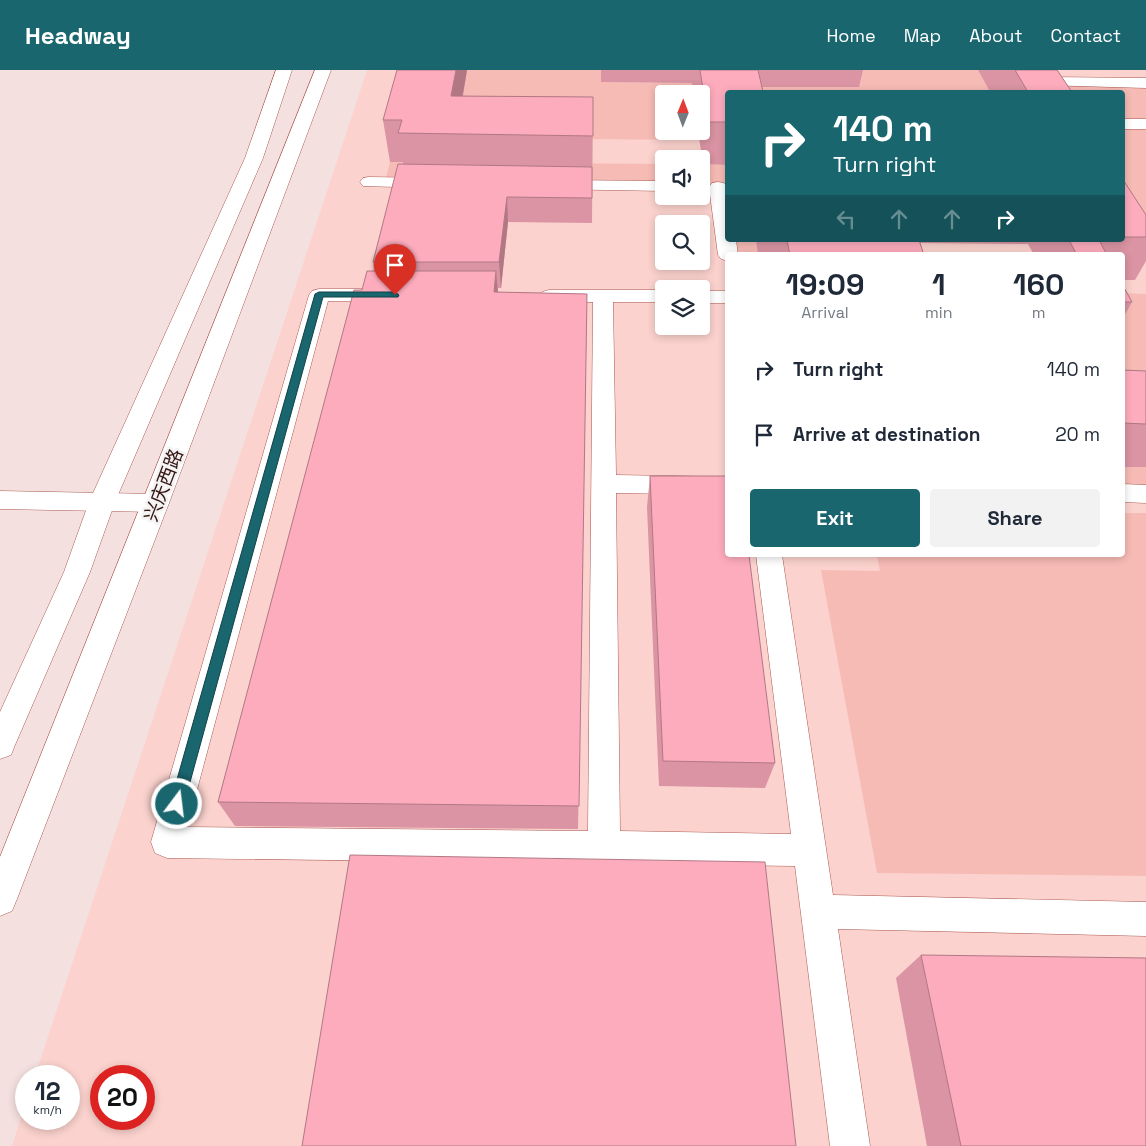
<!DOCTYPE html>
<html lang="en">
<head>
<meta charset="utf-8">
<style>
  body { margin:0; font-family:"Space Grotesk","Noto Sans SC",sans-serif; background:#f2f2f3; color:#1f2937; height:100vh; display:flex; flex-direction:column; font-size:19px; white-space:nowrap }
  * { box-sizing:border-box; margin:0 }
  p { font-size:16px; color:#747a83 }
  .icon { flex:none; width:28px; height:28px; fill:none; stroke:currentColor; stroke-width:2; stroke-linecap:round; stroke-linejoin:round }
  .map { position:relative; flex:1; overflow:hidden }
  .sheet { position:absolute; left:725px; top:182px; width:400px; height:305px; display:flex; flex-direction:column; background:#fff; border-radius:5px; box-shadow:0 2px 8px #0003 }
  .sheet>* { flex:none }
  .guide { position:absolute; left:725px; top:20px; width:400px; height:152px; border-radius:5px; box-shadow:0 2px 8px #0003; background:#1a666f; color:#fff; overflow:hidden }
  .needle { width:32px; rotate:1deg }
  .controls { position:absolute; left:655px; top:15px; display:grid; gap:10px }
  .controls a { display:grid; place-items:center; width:55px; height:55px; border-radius:5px; background:#fff; box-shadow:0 2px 8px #0003; font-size:25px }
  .speed { position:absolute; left:15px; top:995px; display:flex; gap:10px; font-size:25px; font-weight:700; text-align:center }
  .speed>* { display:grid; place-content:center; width:65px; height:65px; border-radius:50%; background:#fff; box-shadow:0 2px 8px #0003; line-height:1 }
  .speed small { font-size:12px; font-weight:400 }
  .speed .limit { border:8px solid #d22; background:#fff; color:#111 }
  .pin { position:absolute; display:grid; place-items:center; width:42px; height:42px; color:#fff; margin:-51px -21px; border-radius:50% 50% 50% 0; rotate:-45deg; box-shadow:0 0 5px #0007 }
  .pin .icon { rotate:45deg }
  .me { position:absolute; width:55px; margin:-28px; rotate:15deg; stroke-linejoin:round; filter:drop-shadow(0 0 4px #0008) }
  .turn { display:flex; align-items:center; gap:18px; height:105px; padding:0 25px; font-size:22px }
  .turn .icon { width:65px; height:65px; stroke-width:2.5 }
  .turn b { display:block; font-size:35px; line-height:42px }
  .lanes { display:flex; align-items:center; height:48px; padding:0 25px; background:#0003; justify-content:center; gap:25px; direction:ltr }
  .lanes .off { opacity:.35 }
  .eta { display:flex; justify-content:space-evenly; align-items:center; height:85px; text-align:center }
  .eta b { font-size:30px; font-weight:700; line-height:35px }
  .primary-button { display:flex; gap:10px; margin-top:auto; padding:10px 25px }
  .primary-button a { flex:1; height:58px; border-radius:5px; background:#1a666f; color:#fff; font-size:20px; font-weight:700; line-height:58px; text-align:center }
  .primary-button a+a { background:#f2f2f3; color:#1f2937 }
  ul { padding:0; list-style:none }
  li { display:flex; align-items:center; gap:15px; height:65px; padding:0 25px }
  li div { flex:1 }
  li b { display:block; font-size:19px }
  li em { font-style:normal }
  header { display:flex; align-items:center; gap:30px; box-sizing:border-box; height:70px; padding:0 25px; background:#1a666f; color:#fff }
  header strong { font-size:24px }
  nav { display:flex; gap:28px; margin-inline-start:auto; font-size:18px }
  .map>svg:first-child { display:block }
  .built { fill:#fbd2cd; fill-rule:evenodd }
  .green { fill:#f7bbb5 }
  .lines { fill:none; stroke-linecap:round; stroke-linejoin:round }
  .minor-casing { stroke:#ab5952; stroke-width:1 }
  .major-casing { stroke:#ab5952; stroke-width:1 }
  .minor { fill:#fff; fill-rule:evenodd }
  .major { fill:#fff; fill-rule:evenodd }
  .wall { fill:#da94a3 }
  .shaded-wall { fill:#b17884 }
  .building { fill:#fdacbd; stroke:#b17884 }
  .route { fill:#1a666f; stroke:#114248 }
  .labels { text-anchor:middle; stroke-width:5; stroke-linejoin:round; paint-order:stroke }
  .street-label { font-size:19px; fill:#361513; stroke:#f3f3f3 }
</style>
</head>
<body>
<header>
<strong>Headway</strong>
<nav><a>Home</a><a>Map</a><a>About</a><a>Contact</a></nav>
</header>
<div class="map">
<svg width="1146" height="1076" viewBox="0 0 1146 1076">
  <rect width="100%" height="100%" fill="#f4e1df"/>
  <path class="built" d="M367,0H1146V1076H12L26,1031V1049H69V1006H35ZM728,22H1122V170H728ZM664,24H701V61H664ZM664,89H701V126H664ZM664,154H701V191H664ZM728,185H1122V485H728ZM664,219H701V256H664ZM101,1006H144V1049H101Z"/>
  <g class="green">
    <polygon points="467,0 601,0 601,12 692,13 693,24 664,24 664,61 698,61 699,70 455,68"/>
    <polygon points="853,0 978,0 990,22 748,22 746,16 859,17"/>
    <polygon points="1048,12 1146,13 1146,172 1123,135 1122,22 1054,22"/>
    <polygon points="390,92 664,94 664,115 385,112"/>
    <polygon points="701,94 727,95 727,116 701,116"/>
    <polygon points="718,117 727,117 728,170 756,170 758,185 728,185"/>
    <polygon points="1123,223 1146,224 1146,418 1123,418"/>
    <polygon points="1123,443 1146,443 1146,806 877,803 821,500 880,501 877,485 1122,485"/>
  </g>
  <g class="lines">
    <g class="minor-casing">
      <g id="minor">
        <polygon points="1048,7 1146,8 1146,18 1042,15 1040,12 1042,9"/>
        <rect x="1122" y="49" width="24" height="10"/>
        <polygon points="369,107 430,108 436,109 439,113 436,117 430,118 363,116 360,112 363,108"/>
        <polygon points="555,110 664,111 664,121 549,119 546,115 549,111"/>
        <polygon points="718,112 724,113 727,117 728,170 736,170 738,185 728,185 728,191 721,189 718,185 709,117 712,113"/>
        <polygon points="319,219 389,219 396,221 399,225 396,229 389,231 328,231 187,757 588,761 593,232 549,232 542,230 539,226 542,222 549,220 664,220 664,232 613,232 616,405 728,407 728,425 616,423 620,761 791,764 756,485 782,485 833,825 1146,832 1146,866 838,859 870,1076 830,1076 795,796 167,788 155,783 151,772 309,225 312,221"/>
        <rect x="701" y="221" width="27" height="12"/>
        <polygon points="1122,414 1146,415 1146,433 1122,432"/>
        <polygon points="0,421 156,424 165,426 169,433 165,440 156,442 0,439"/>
      </g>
    </g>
    <g class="major-casing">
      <g id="major">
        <polygon points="276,0 292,0 263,88 115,432 90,502 15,675 11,685 0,689 0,642 64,502 89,432 245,88"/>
        <polygon points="315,0 331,0 169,433 17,829 12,841 0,846 0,787"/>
      </g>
    </g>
    <use href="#minor" class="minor"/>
    <use href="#major" class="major"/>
  </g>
  <g class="wall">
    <polygon points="467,0 463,26 593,27 592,153 508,152 501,218 498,218 498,222 587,224 578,759 235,756 218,732 362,220 374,201 373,192 403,94 403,92 390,92 383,50"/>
    <polygon points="601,0 863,0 859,17 762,17 728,22 728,95 703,94 698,61 701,61 701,24 693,24 692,13 601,12"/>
    <polygon points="978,0 1057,0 1072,22 990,22"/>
    <polygon points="1122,108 1146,145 1146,191 1135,210 1122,210 1122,185 1034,185 1028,174 920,173 924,185 758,185 756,170 1122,170"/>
    <polygon points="1122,214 1132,232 1122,250"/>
    <polygon points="1122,300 1146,301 1146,397 1122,397"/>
    <polygon points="650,406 775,693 765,718 659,716 647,437"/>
    <polygon points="921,885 1146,1076 927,1076 896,908"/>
  </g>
  <g class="shaded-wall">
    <polygon points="456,0 467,0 456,64 451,26"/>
    <polygon points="507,127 508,152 501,218 499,192"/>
    <polygon points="496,201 499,234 494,222"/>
  </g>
  <g class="building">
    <polygon points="397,0 456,0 451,26 593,27 593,66 398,63 402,50 383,50"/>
    <polygon points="700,0 758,0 763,22 728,22 728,52 708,52"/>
    <polygon points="1015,0 1057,0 1072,22 1028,22"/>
    <polygon points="398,94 592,97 592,128 507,127 499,192 373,192"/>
    <polygon points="1122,108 1146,145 1146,167 1122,167"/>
    <polygon points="787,170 919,170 924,185 790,185"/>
    <polygon points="1069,170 1099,170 1107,185 1077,185"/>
    <polygon points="367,201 496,201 494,222 587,224 579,736 218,732 354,220 362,220"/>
    <polygon points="1122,214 1132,232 1122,232"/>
    <polygon points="1122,300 1146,301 1146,354 1122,353"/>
    <polygon points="650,406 728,406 728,485 749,485 775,693 663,691"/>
    <polygon points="350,785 765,792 796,1076 302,1076"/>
    <polygon points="921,885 1146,888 1146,1076 961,1076"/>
  </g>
  <polygon class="route" points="395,222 399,225 398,227 323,227 184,734 182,739 177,741 172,739 170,734 315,224 319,222"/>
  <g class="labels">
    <g class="street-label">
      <text transform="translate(163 415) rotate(-69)" y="7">兴庆西路</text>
    </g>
  </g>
</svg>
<div class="controls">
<a><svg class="needle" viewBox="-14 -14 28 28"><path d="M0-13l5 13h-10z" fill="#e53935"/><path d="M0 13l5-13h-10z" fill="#747a83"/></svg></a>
<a><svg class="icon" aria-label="sound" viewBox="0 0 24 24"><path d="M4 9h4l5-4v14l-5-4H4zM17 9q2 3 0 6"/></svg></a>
<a><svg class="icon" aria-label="search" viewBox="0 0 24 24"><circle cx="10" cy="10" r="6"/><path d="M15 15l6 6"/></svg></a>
<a><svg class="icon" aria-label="layers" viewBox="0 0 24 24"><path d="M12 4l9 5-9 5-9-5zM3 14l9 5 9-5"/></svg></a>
</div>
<div class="speed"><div>12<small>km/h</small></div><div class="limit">20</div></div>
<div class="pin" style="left:395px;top:225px;background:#d93025"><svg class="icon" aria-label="arrive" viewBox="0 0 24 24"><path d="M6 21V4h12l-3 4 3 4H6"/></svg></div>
<svg class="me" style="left:177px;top:734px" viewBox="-20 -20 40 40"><circle r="17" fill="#1a666f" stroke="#fff" stroke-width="3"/><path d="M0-11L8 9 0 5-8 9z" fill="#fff"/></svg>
<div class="guide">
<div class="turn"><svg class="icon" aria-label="right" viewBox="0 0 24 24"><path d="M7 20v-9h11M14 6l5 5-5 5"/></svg><div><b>140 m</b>Turn right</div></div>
<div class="lanes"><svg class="icon off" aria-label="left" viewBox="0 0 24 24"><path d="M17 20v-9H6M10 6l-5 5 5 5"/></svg><svg class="icon off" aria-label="ahead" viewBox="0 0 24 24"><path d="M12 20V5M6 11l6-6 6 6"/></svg><svg class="icon off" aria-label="ahead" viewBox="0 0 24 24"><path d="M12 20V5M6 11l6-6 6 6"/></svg><svg class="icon" aria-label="right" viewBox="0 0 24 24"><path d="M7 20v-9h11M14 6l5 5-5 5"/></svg></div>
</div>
<section class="sheet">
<div class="eta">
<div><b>19:09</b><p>Arrival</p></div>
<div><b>1</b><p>min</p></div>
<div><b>160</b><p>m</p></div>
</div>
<ul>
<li><svg class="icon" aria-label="right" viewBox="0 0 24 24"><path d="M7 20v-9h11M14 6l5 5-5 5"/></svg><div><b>Turn right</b></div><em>140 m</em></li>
<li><svg class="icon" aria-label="arrive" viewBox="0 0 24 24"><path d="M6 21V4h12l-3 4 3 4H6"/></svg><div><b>Arrive at destination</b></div><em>20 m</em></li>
</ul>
<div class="primary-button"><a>Exit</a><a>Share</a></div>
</section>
</div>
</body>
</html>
